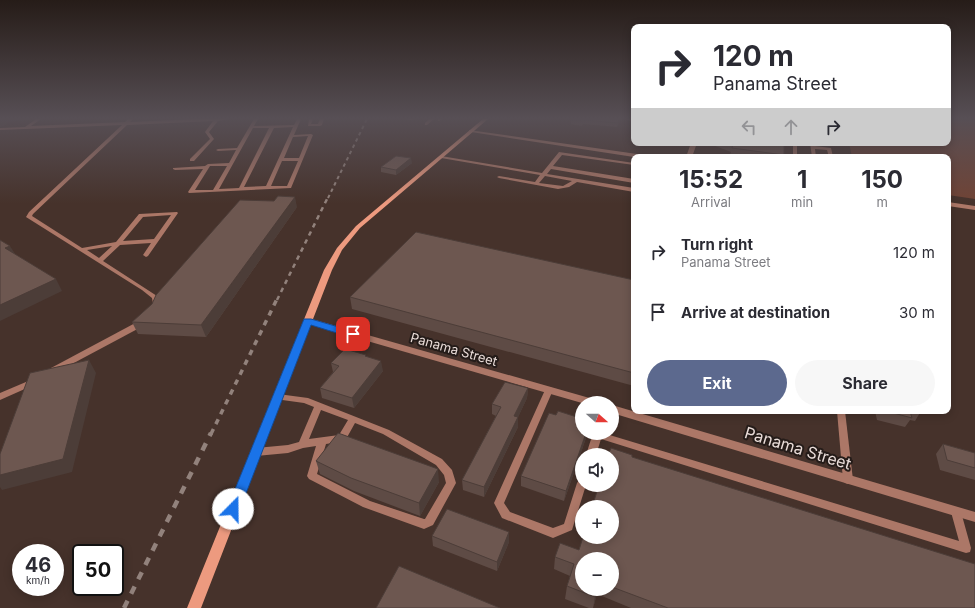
<!DOCTYPE html>
<html lang="en">
<head>
<meta charset="utf-8">
<style>
  body { margin:0; font-family:Inter,sans-serif; background:#f7f7f7; color:#2b2b33; height:100vh; display:flex; flex-direction:column; font-size:15px; white-space:nowrap }
  * { box-sizing:border-box; margin:0 }
  p { font-size:13px; color:#7c7c81 }
  .icon { flex:none; width:22px; height:22px; fill:none; stroke:currentColor; stroke-width:2; stroke-linecap:round; stroke-linejoin:round }
  .map { position:relative; flex:1; overflow:hidden }
  .details { position:absolute; left:631px; top:154px; width:320px; height:260px; display:flex; flex-direction:column; background:#fff; border-radius:8px; box-shadow:0 2px 10px #0003 }
  .details>* { flex:none }
  .guide { position:absolute; left:631px; top:24px; width:320px; height:122px; border-radius:8px; box-shadow:0 2px 10px #0003; background:#fff; color:#2b2b33; overflow:hidden }
  .needle { width:26px; rotate:111deg }
  .tools { position:absolute; left:575px; top:396px; display:grid; gap:8px }
  .tools a { display:grid; place-items:center; width:44px; height:44px; border-radius:50%; background:#fff; box-shadow:0 2px 10px #0003; font-size:20px }
  .speed { position:absolute; left:12px; top:544px; display:flex; gap:8px; font-size:20px; font-weight:700; text-align:center }
  .speed>* { display:grid; place-content:center; width:52px; height:52px; border-radius:50%; background:#fff; box-shadow:0 2px 10px #0003; line-height:1 }
  .speed small { font-size:10px; font-weight:400 }
  .speed .limit { border:2px solid #111; border-radius:6px; background:#fff; color:#111 }
  .pin { position:absolute; display:grid; place-items:center; width:34px; height:34px; color:#fff; margin:-17px; border-radius:8px; box-shadow:0 2px 6px #0006 }
  .me { position:absolute; width:44px; margin:-22px; rotate:22deg; stroke-linejoin:round; filter:drop-shadow(0 0 3px #0008) }
  .turn { display:flex; align-items:center; gap:14px; height:84px; padding:0 16px; font-size:18px }
  .turn .icon { width:52px; height:52px; stroke-width:2.5 }
  .turn b { display:block; font-size:28px; line-height:34px }
  .lanes { display:flex; align-items:center; height:38px; padding:0 16px; background:#0003; justify-content:center; gap:20px; direction:ltr }
  .lanes .off { opacity:.35 }
  .eta { display:flex; justify-content:space-evenly; align-items:center; height:68px; text-align:center }
  .eta b { font-size:24px; font-weight:700; line-height:28px }
  .primary-button { display:flex; gap:8px; margin-top:auto; padding:8px 16px }
  .primary-button a { flex:1; height:46px; border-radius:24px; background:#5c698e; color:#fff; font-size:16px; font-weight:700; line-height:46px; text-align:center }
  .primary-button a+a { background:#f7f7f7; color:#2b2b33 }
  ul { padding:0; list-style:none }
  li { display:flex; align-items:center; gap:12px; height:60px; padding:0 16px }
  li div { flex:1 }
  li b { display:block; font-size:15px }
  li em { font-style:normal }
  .map>svg:first-child { display:block }
  .green { fill:#704335 }
  .lines { fill:none; stroke-linecap:round; stroke-linejoin:round }
  .lane { fill:#ac7767; fill-rule:evenodd }
  .street { fill:#ac7767; fill-rule:evenodd }
  .secondary { fill:#ed9a7f; fill-rule:evenodd }
  .rail-far3 { stroke:#92827c; stroke-width:2; stroke-dasharray:3.5 3.5; stroke-linecap:butt }
  .rail-far2 { stroke:#92827c; stroke-width:2.5; stroke-dasharray:4.5 4.5; stroke-linecap:butt }
  .rail-far1 { stroke:#92827c; stroke-width:3.5; stroke-dasharray:5.5 5.5; stroke-linecap:butt }
  .rail { stroke:#92827c; stroke-width:4.5; stroke-dasharray:8 8; stroke-linecap:butt }
  .wall { fill:#5e4b45; fill-rule:evenodd }
  .shaded-wall { fill:#4c3d38 }
  .building { fill:#6d5750; stroke:#4c3d38 }
  .route { fill:#1a73e8; stroke:#114b97 }
  .labels { text-anchor:middle; stroke-width:4; stroke-linejoin:round; paint-order:stroke }
  .street-label { font-size:13px; fill:#eaddd9; stroke:#251c19 }
  .near-street-label { font-size:16px; fill:#eaddd9; stroke:#251c19 }
</style>
</head>
<body>
<div class="map">
<svg width="975" height="608" viewBox="0 0 975 608">
  <rect width="100%" height="100%" fill="#46322b"/>
  <polygon class="green" points="948,119 975,119 975,199 948,195 948,157 852,157 849,143 948,143"/>
  <g class="lines">
    <g class="lane">
      <path d="M36,119H41L31,126L125,122L128,119H133L130,122L195,119H228L218,121L209,132L214,139L194,161H190V159L210,139L205,132L213,121L127,125L33,214L32,216L82,248L116,242L139,214L177,212L178,213L148,256L146,257L143,255L151,243L120,245L103,261L157,296L160,307L158,309H154L152,298L142,290L26,217L29,212L122,125L0,130V128L25,127ZM171,215L154,239L123,241L143,217ZM112,246L99,258L87,250Z"/>
      <path d="M254,119H258L254,126L294,125L297,119H301L294,135L311,134L313,135L291,188L189,193L188,192L203,169L175,170L173,169V168L205,166L208,164L229,163L236,150L218,151L216,150L218,149L237,148ZM293,127L266,186L244,187L274,128ZM253,128H269L239,188L219,189ZM308,136L299,158H284L293,137ZM282,161H298L287,186H271ZM210,166H227L213,190H195Z"/>
      <polygon points="309,119 313,119 311,124 318,124 320,119 324,119 322,125 320,126 308,126"/>
      <polygon points="403,119 414,119 412,120"/>
      <polygon points="429,119 434,119 427,125 425,125 425,123"/>
      <polygon points="438,119 442,119 439,121 438,121"/>
      <rect x="793" y="143" width="4" height="14"/>
      <polygon points="810,143 814,143 815,146 831,148 833,157 829,157 827,150 815,149 816,157 812,157"/>
      <path d="M559,152L634,163V165L562,155L553,166L634,179V183L551,169L547,174L634,188V192L577,182L569,187L558,189L499,178L497,177L499,176L535,182L540,175L441,158L439,157L441,156L542,173ZM545,176L572,181L563,186L539,183Z"/>
      <polygon points="708,156 712,156 714,157 708,157"/>
      <polygon points="139,321 142,321 146,323 145,325 57,372 51,372 50,370 51,368"/>
      <polygon points="33,379 36,380 37,382 36,384 0,400 0,393"/>
      <polygon points="549,387 552,388 553,390 504,503 510,512 553,528 564,524 577,483 579,480 582,479 582,485 586,485 572,530 553,538 502,518 494,503 545,390 546,388"/>
      <path d="M278,394L308,398L389,430L442,459L452,470L456,483L433,525L424,529L363,507L309,479L307,476L316,446L303,448L288,453L256,456L253,455L251,452L253,449L256,448L288,445L299,442L314,407L304,403L275,399L274,397L275,395ZM321,410L348,420L339,435L309,439ZM355,423L383,434L436,465L444,475L446,483L425,519H424L370,501L317,474L326,444L345,441Z"/>
      <polygon points="837,411 845,411 853,480 851,483 848,484 845,483 843,480"/>
      <polygon points="593,433 603,433 959,541 951,512 952,509 956,507 960,509 961,512 971,548 970,552 966,553 601,439 596,455 586,455"/>
    </g>
    <g class="street">
      <polygon points="627,119 634,119 634,121 627,120"/>
      <polygon points="469,130 644,155 647,157 634,157 471,132 469,132"/>
      <polygon points="691,143 697,143 692,157 686,157"/>
      <polygon points="948,202 975,206 975,210 948,206"/>
      <polygon points="308,318 593,399 596,400 598,403 582,403 305,323 304,321 305,319"/>
      <polygon points="612,405 975,512 975,522 612,413"/>
    </g>
    <polygon class="secondary" points="483,119 488,119 360,228 342,250 332,270 201,608 187,608 324,270 337,248 356,226"/>
    <polyline class="rail-far3" points="328,198 367,119"/>
    <polyline class="rail-far2" points="277,300 328,197"/>
    <polyline class="rail-far1" points="211,434 277,299"/>
    <polyline class="rail" points="124,608 211,433"/>
  </g>
  <g class="wall">
    <polygon points="621,119 617,127 583,124 582,126 571,124 571,120"/>
    <polygon points="710,143 784,143 784,155 783,157 745,157 730,155 731,152 710,144"/>
    <polygon points="412,163 396,175 381,172 381,167"/>
    <polygon points="297,207 206,337 138,334 132,322"/>
    <polygon points="634,280 634,386 352,309 350,297"/>
    <polygon points="366,357 383,371 354,408 322,398 320,388 333,372 331,363"/>
    <polygon points="528,388 527,398 518,417 518,427 484,497 463,490 462,480 496,416 492,414 492,404"/>
    <polygon points="875,411 921,411 915,421 910,420 905,427 877,420"/>
    <polygon points="579,422 587,435 564,501 521,486 521,476"/>
    <polygon points="943,444 975,453 975,480 940,470 936,454"/>
    <path d="M632,457L975,608H631L597,594L593,608H589L565,599L567,586L570,576L554,569L555,557L579,550ZM612,559V589H582Z"/>
    <polygon points="316,461 439,482 420,516 354,491 320,474"/>
    <polygon points="432,536 509,542 497,571 433,546"/>
  </g>
  <g class="shaded-wall">
    <polygon points="0,119 33,119 9,122 4,126 0,127"/>
    <polygon points="619,119 621,119 617,127"/>
    <polygon points="411,158 412,163 396,175 396,170"/>
    <polygon points="295,197 297,207 206,337 201,325"/>
    <polygon points="10,246 17,257 5,248"/>
    <polygon points="56,279 62,291 0,321 0,305"/>
    <polygon points="89,360 96,373 72,472 2,490 0,487 0,475"/>
    <polygon points="381,361 383,371 354,408 352,398"/>
    <polygon points="528,388 527,398 514,426 514,416"/>
    <polygon points="518,417 518,427 484,497 484,487"/>
    <polygon points="586,433 588,433 587,435 564,501 566,491"/>
    <polygon points="438,469 439,482 420,516 419,503"/>
    <polygon points="509,532 509,542 497,571 497,562"/>
    <polygon points="597,589 597,594 593,608 595,597"/>
  </g>
  <g class="building">
    <polygon points="571,119 619,119 618,123 584,120 583,121 571,120"/>
    <polygon points="729,143 784,143 784,155 732,148 733,144"/>
    <polygon points="396,156 411,158 396,170 381,167"/>
    <polygon points="278,196 295,197 201,325 132,322 152,304 156,295 240,200 274,201"/>
    <polygon points="416,232 634,280 634,373 350,297"/>
    <polygon points="0,240 10,246 5,248 56,279 0,305"/>
    <polygon points="345,349 366,355 365,356 381,361 352,398 320,388 339,366 331,363"/>
    <polygon points="89,360 63,459 0,475 0,454 30,373"/>
    <polygon points="505,382 528,388 514,416 518,417 484,487 462,480 501,407 492,404"/>
    <polygon points="558,411 580,418 578,422 582,423 582,433 586,433 566,491 521,476 549,413 556,415"/>
    <polygon points="886,411 910,411 912,418"/>
    <polygon points="338,433 438,469 419,503 351,478 316,461"/>
    <polygon points="943,444 975,453 975,468 947,460"/>
    <polygon points="611,448 632,455 632,457 975,564 975,608 668,608 612,587 612,559 582,559 582,589 597,589 595,597 567,586 574,564 555,557 560,543 579,550 583,537 612,537 612,507 592,507 599,485 612,485 612,455 608,455"/>
    <polygon points="447,509 509,532 497,562 432,536"/>
    <polygon points="399,566 500,608 376,608"/>
  </g>
  <linearGradient id="sky" x2="0" y2="1"><stop stop-color="#261c18"/><stop offset="0.58" stop-color="#574f55"/><stop offset="1" stop-color="#574f55" stop-opacity="0"/></linearGradient>
  <rect width="975" height="204" fill="url(#sky)"/>
  <polygon class="route" points="304,319 311,319 356,332 358,334 353,338 311,325 240,509 238,513 233,514 229,513 227,509"/>
  <g class="labels">
    <g class="street-label">
      <text transform="translate(454 349) rotate(16)" y="5">Panama Street</text>
    </g>
    <g class="near-street-label">
      <text transform="translate(798 448) rotate(17)" y="6">Panama Street</text>
    </g>
  </g>
</svg>
<div class="tools">
<a><svg class="needle" viewBox="-14 -14 28 28"><path d="M0-13l5 13h-10z" fill="#e53935"/><path d="M0 13l5-13h-10z" fill="#7c7c81"/></svg></a>
<a><svg class="icon" aria-label="sound" viewBox="0 0 24 24"><path d="M4 9h4l5-4v14l-5-4H4zM17 9q2 3 0 6"/></svg></a>
<a>+</a>
<a>−</a>
</div>
<div class="speed"><div>46<small>km/h</small></div><div class="limit">50</div></div>
<div class="pin" style="left:353px;top:334px;background:#d93025"><svg class="icon" aria-label="arrive" viewBox="0 0 24 24"><path d="M6 21V4h12l-3 4 3 4H6"/></svg></div>
<svg class="me" style="left:233px;top:509px" viewBox="-20 -20 40 40"><circle r="19" fill="#fff"/><path d="M0-13L10 11 0 6-10 11z" fill="#1a73e8"/></svg>
<div class="guide">
<div class="turn"><svg class="icon" aria-label="right" viewBox="0 0 24 24"><path d="M7 20v-9h11M14 6l5 5-5 5"/></svg><div><b>120 m</b>Panama Street</div></div>
<div class="lanes"><svg class="icon off" aria-label="left" viewBox="0 0 24 24"><path d="M17 20v-9H6M10 6l-5 5 5 5"/></svg><svg class="icon off" aria-label="ahead" viewBox="0 0 24 24"><path d="M12 20V5M6 11l6-6 6 6"/></svg><svg class="icon" aria-label="right" viewBox="0 0 24 24"><path d="M7 20v-9h11M14 6l5 5-5 5"/></svg></div>
</div>
<section class="details">
<div class="eta">
<div><b>15:52</b><p>Arrival</p></div>
<div><b>1</b><p>min</p></div>
<div><b>150</b><p>m</p></div>
</div>
<ul>
<li><svg class="icon" aria-label="right" viewBox="0 0 24 24"><path d="M7 20v-9h11M14 6l5 5-5 5"/></svg><div><b>Turn right</b><p>Panama Street</p></div><em>120 m</em></li>
<li><svg class="icon" aria-label="arrive" viewBox="0 0 24 24"><path d="M6 21V4h12l-3 4 3 4H6"/></svg><div><b>Arrive at destination</b></div><em>30 m</em></li>
</ul>
<div class="primary-button"><a>Exit</a><a>Share</a></div>
</section>
</div>
</body>
</html>
